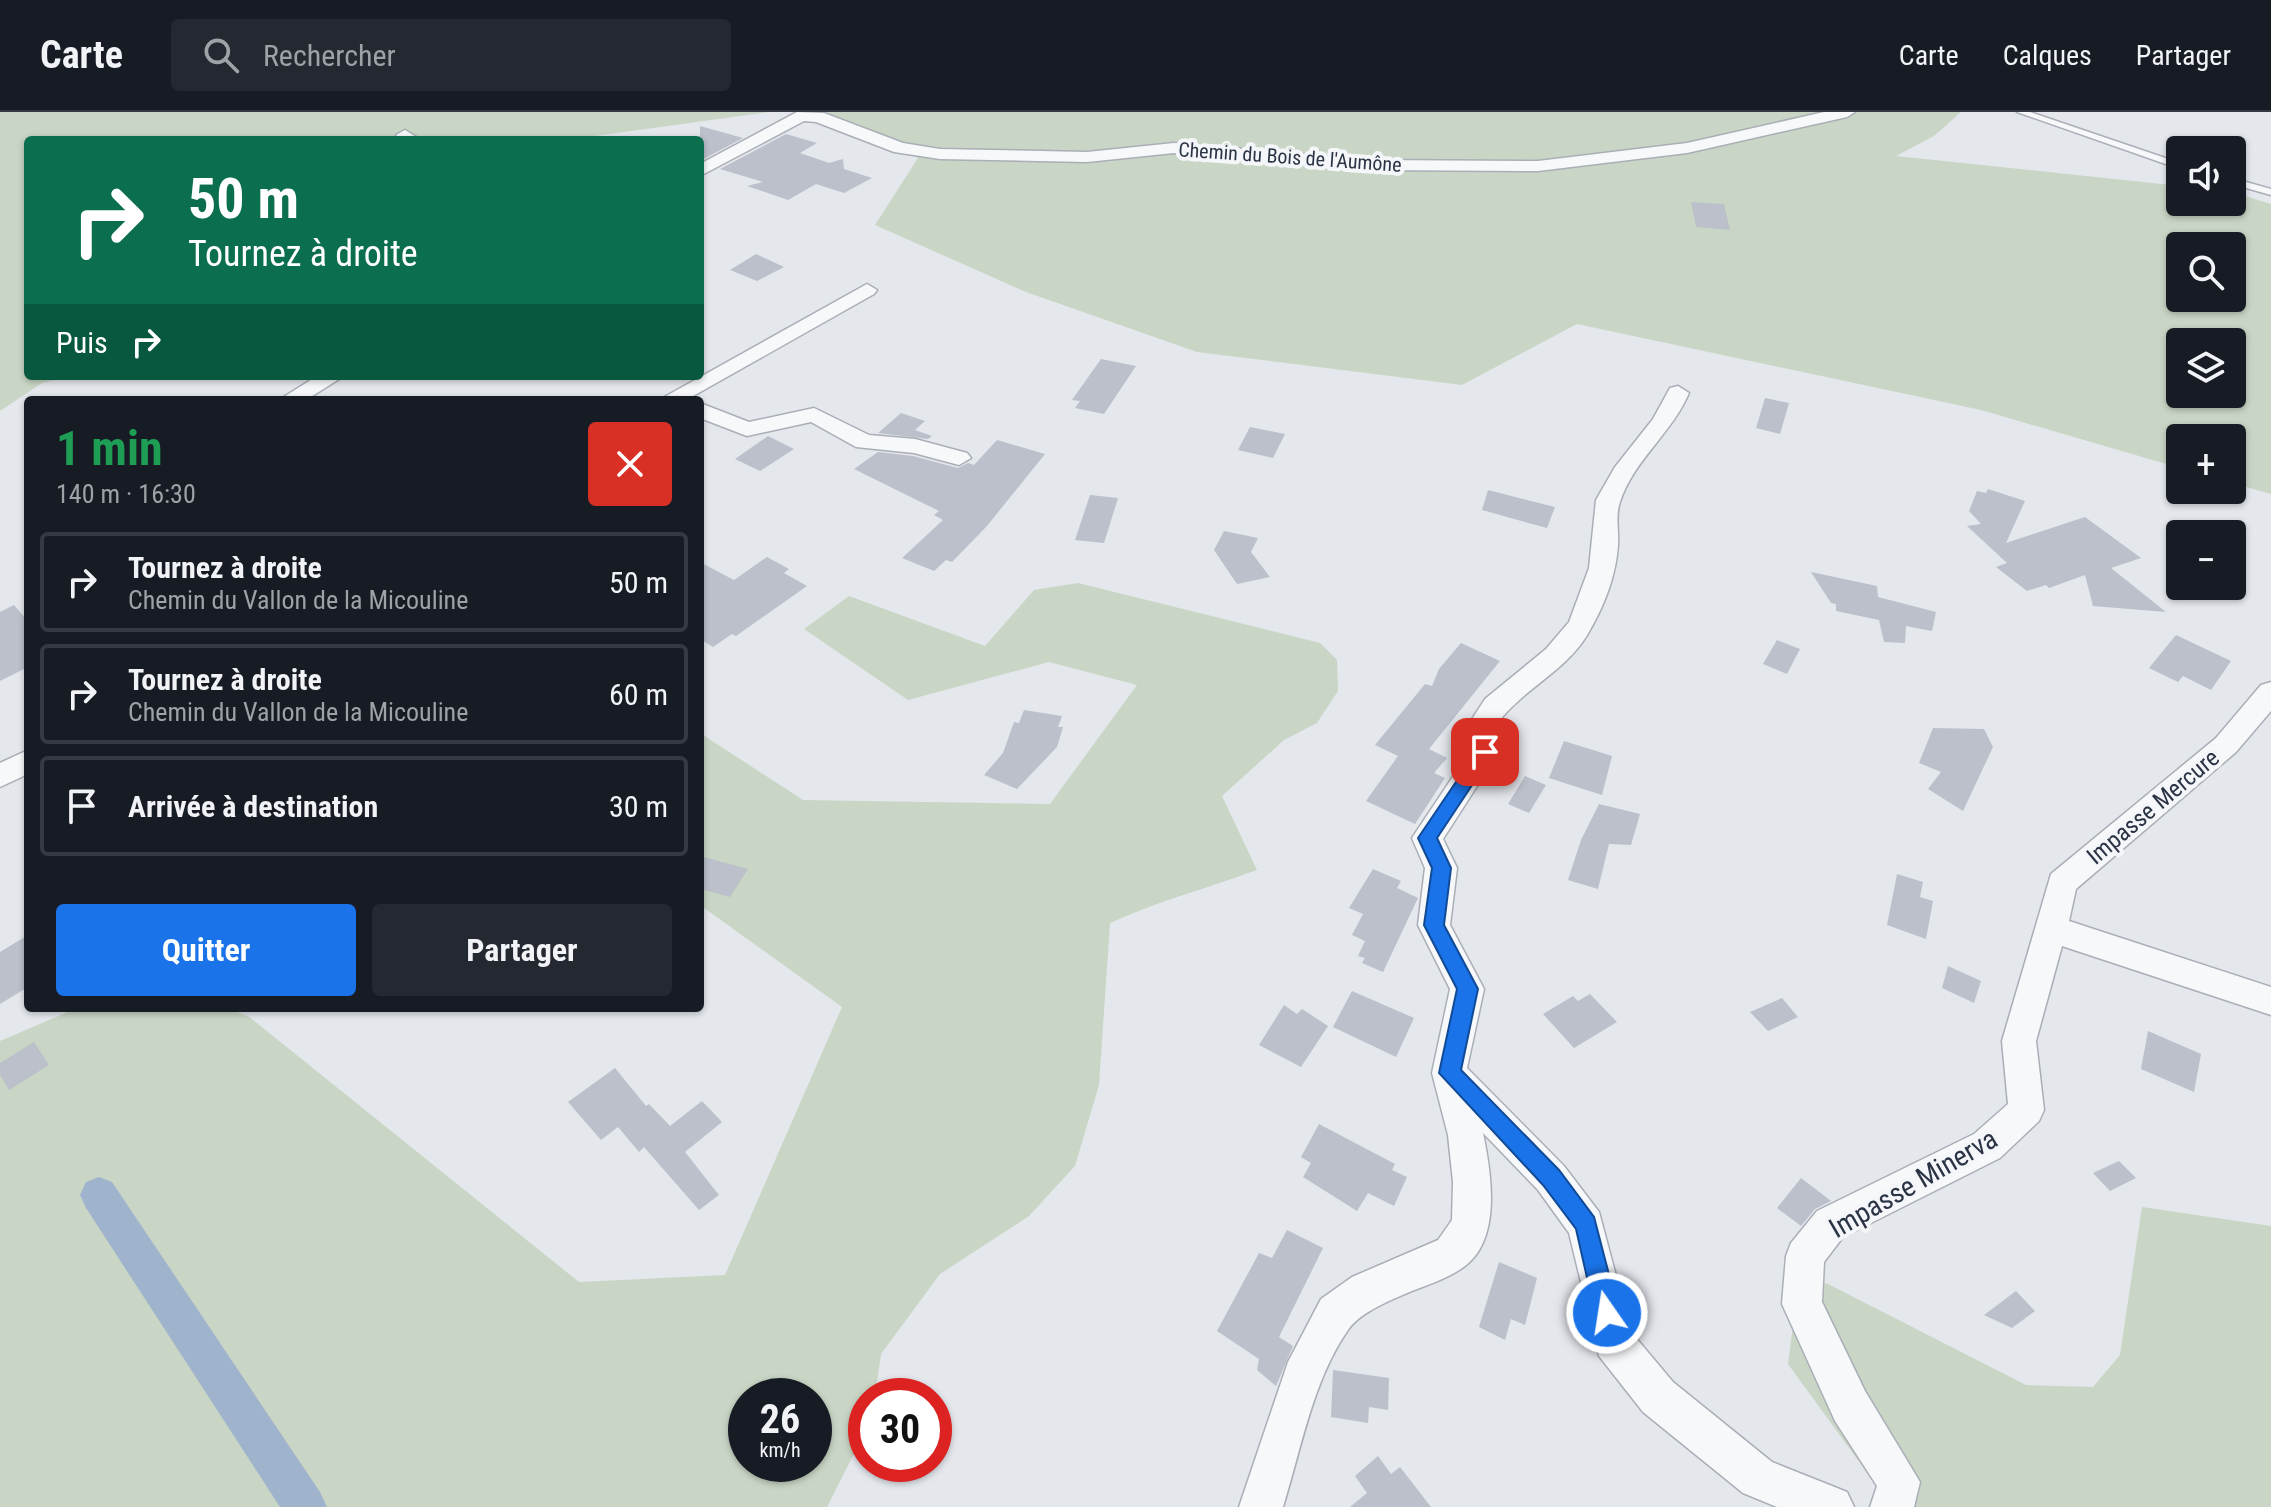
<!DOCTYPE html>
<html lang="fr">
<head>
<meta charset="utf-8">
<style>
  body { margin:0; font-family:"Roboto Condensed",sans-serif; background:#242831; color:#f1f3f6; height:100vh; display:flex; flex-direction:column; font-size:30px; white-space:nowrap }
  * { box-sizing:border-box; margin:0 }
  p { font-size:26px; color:#9ea1a6 }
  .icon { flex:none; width:44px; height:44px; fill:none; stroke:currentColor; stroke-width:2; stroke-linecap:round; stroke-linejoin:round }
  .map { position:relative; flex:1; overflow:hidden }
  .drawer { position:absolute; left:24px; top:284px; width:680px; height:616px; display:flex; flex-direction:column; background:#171b24; border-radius:8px; box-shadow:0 2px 6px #0004 }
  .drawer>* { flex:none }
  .top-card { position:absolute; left:24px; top:24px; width:680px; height:244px; border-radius:8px; box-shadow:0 2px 6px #0004; background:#0b6e4f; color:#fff; overflow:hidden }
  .buttons { position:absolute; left:2166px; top:24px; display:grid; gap:16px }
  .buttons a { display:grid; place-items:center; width:80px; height:80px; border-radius:8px; background:#171b24; box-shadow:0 2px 6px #0004; font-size:40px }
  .speed { position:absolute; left:728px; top:1266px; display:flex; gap:16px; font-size:40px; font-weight:700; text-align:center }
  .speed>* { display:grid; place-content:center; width:104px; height:104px; border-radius:50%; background:#171b24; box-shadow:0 2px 6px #0004; line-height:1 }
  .speed small { font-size:20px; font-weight:400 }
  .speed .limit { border:12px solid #d22; background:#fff; color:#111 }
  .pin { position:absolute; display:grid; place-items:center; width:68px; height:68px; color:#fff; margin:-34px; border-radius:16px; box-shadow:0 4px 12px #0006 }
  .me { position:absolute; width:88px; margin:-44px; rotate:347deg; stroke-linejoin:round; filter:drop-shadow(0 0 6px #0008) }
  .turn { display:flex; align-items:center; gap:28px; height:168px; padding:0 32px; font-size:36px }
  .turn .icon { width:104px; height:104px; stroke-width:2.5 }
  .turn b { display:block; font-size:56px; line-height:68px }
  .then { display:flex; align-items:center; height:76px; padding:0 32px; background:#0003; gap:16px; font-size:30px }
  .round { display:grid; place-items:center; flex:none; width:84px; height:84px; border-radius:8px; background:#242831 }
  .head { display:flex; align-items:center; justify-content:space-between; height:136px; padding:0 32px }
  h1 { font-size:48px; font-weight:700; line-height:60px; color:#1e9e55 }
  .cta { display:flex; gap:16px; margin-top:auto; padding:16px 32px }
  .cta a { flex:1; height:92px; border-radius:8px; background:#1a73e8; color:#fff; font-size:32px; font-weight:700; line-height:92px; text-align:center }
  .cta a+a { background:#242831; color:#f1f3f6 }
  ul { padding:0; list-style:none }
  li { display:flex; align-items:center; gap:24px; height:100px; margin:0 16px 12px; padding:0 16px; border:4px solid #363941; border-radius:8px }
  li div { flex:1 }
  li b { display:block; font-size:30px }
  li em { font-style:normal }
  header { display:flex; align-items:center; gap:48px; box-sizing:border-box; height:112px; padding:0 40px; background:#171b24; border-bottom:2px solid #363941 }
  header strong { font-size:38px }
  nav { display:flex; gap:44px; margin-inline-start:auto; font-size:28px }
  .search { width:560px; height:72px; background:#242831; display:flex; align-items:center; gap:20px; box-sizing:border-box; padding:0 28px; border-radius:8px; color:#9ea1a6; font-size:30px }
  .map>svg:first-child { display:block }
  .green { fill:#c9d6c5; fill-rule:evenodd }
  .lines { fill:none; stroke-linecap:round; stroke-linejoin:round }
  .canal { fill:#9fb4cc; fill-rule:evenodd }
  .building { fill:#bbc0ca }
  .service-casing { stroke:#a9aeb7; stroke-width:3 }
  .minor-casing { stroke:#a9aeb7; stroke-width:3 }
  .service { fill:#f7f8fa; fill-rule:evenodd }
  .minor { fill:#f7f8fa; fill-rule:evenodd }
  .route { fill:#1a73e8; stroke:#114b97; stroke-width:2 }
  .labels { text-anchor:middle; stroke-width:8; stroke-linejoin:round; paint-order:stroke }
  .far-street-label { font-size:20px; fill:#2b3445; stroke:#f4f6f9 }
  .street-label { font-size:24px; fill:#2b3445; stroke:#f4f6f9 }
  .near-street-label { font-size:28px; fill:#2b3445; stroke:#f4f6f9 }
</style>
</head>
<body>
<header>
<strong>Carte</strong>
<div class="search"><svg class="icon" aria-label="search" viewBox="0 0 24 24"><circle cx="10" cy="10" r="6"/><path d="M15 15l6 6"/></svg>Rechercher</div>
<nav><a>Carte</a><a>Calques</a><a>Partager</a></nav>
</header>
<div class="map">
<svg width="2271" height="1395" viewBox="0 0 2271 1395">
  <rect width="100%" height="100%" fill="#e4e7ec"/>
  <g class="green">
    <polygon points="0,0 769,0 566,28 28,28 28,264 69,264 42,271 0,299"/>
    <path d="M815,0H1961L1934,24L1896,44L2180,74V90H2232V80L2271,92V382L2232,371V326H2180V356L1981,298L1577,212L1462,273L1197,240L1026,180L875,113L918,46L852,13ZM2180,134H2232V186H2180ZM2180,230H2232V282H2180Z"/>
    <path d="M1078,471L1320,531L1337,548L1338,579L1317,611L1284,628L1222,684L1257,758C1208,776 1158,789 1110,811L1099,973L1075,1054L1029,1104L940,1162L881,1242L875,1284H866V1318L827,1395H0V929L77,896H225L248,904L579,1170L725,1163L842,895L700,793V621L803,688L1050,692L1137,573L1049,550L908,588L804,517L849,484L985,534L1034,478ZM746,1284H814V1352H746Z"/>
    <polygon points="2142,1095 2271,1114 2271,1395 1892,1395 1788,1252 1795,1198 1826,1171 2026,1273 2093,1275 2120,1243"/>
  </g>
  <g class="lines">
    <polygon class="canal" points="99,1065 112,1070 320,1380 327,1395 280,1395 86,1096 80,1083 86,1070"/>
  </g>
  <g class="building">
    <polygon points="700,14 743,26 700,49"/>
    <polygon points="786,22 817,31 800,41 829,51 843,47 844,57 872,66 844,81 816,72 788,88 747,74 763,70 720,57"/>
    <polygon points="1691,90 1724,92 1730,118 1696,115"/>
    <polygon points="756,142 784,155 757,169 730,158"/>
    <polygon points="1101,247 1136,254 1104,302 1075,296 1080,289 1072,288"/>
    <polygon points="1765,286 1789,291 1780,322 1756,316"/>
    <polygon points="901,301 925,309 915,318 932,324 928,327 878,321"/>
    <polygon points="1250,315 1285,322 1273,346 1238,338"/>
    <polygon points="768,324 794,337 760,359 735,347"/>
    <polygon points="997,328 1045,342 987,414 952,450 946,448 934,459 902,446 943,408 934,403 939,399 854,357 878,340 913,344 958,356 968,351 974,353"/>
    <polygon points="1988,377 2025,389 2006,431 2085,405 2141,446 2111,456 2166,500 2093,494 2085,463 2049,476 2046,473 2027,479 1996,455 2007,451 1967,414 1981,412 1969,399 1977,379 1986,381"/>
    <polygon points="1488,378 1555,395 1547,416 1482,398"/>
    <polygon points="1090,383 1118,386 1104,431 1075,428"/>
    <polygon points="1224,419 1258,426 1251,440 1270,465 1237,472 1214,438"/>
    <polygon points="767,445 789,457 784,461 807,474 736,524 732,522 713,535 700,527 700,450 734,468"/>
    <polygon points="1811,460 1877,474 1878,485 1936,500 1932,519 1906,514 1905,531 1884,530 1879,508 1836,499 1836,492 1831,491"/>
    <polygon points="14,493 28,509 28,555 0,569 0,500"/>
    <polygon points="2176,523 2231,549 2211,578 2183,564 2178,570 2149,556"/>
    <polygon points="1777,528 1800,537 1787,562 1763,552"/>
    <polygon points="1461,531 1500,549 1429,637 1447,646 1434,661 1445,666 1415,712 1366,689 1398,644 1375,633 1425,572 1432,574 1439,557"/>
    <polygon points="1024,598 1062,604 1058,615 1063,615 1057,635 1017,677 984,663 1003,641 1014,610 1019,611"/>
    <polygon points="1933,616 1984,617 1993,635 1963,699 1928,677 1941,660 1919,651"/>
    <polygon points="1564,629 1612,644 1602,683 1549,666"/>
    <polygon points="1525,664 1546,673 1529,701 1508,692"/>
    <polygon points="1599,692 1640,702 1631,733 1609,732 1598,777 1568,768 1581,728"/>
    <polygon points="700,744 748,757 730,785 700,777"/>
    <polygon points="1373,757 1401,769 1397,776 1418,786 1383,860 1362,851 1365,846 1358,844 1365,829 1352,823 1363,802 1349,796"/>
    <polygon points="1897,762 1923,770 1920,785 1933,789 1926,827 1887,813"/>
    <polygon points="28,823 28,875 0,892 0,840"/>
    <polygon points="1948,854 1981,869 1974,891 1942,876"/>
    <polygon points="1352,879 1414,906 1396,945 1333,915"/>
    <polygon points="1590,882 1617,910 1574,936 1543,902 1573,884 1578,889"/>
    <polygon points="1782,886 1798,905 1768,919 1750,900"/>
    <polygon points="1284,893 1297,902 1302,897 1328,914 1301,955 1259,933"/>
    <polygon points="2148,919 2201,942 2194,980 2141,957"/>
    <polygon points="34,930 49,953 9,978 0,963 0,951"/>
    <polygon points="615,956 646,994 649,992 670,1014 702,989 722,1010 685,1040 719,1083 699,1098 644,1035 639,1040 618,1015 601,1028 568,990"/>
    <polygon points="1319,1012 1395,1052 1392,1058 1407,1065 1394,1094 1368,1081 1357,1099 1303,1065 1311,1051 1301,1045"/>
    <polygon points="2119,1049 2136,1066 2110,1079 2093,1061"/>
    <polygon points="1801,1066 1831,1089 1815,1097 1801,1114 1777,1096"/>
    <polygon points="1287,1118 1323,1136 1279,1225 1293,1234 1276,1274 1257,1258 1259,1247 1217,1219 1259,1141 1272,1146"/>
    <polygon points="1499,1150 1537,1166 1525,1213 1511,1207 1505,1228 1479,1215"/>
    <polygon points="2016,1179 2035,1199 2012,1216 1984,1203"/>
    <polygon points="1333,1258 1389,1266 1388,1298 1369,1295 1368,1311 1331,1305"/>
    <polygon points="1378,1344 1391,1362 1400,1355 1431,1395 1350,1395 1367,1381 1355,1364"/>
  </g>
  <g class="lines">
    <g class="service-casing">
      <g id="service">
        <polygon points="2017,0 2030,0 2180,51 2180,57"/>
        <polygon points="2232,66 2271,77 2271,83 2232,72"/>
      </g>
    </g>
    <g class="minor-casing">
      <g id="minor">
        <polygon points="797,0 824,1 903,31 940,37 1087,40 1174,31 1371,48 1538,49 1687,31 1824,0 1855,0 1847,5 1687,41 1538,59 1371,58 1174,41 1087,50 940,47 894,40 816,10 804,9 700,64 700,52"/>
        <polygon points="405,18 421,28 401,28 396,23"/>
        <polygon points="867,172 877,178 874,182 686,288 659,288"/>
        <polygon points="317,264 344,264 306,288 279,288"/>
        <path d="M1678,274L1689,281C1672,321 1633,349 1620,390C1615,404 1619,418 1618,433C1616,465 1603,497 1586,525C1561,564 1514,581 1491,621L1499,640L1443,727L1457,756L1450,813L1484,877L1467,956L1564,1054L1599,1100L1631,1220L1673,1270L1772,1350L1847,1380L1854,1395H1777L1743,1381L1643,1300L1599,1244L1569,1121L1538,1078L1483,1021C1491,1060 1502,1126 1465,1154C1447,1168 1419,1175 1398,1185C1382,1192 1358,1203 1348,1218C1313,1268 1301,1337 1283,1395H1239L1288,1250L1321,1187L1352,1165L1438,1128L1452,1108L1453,1070L1448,1023L1432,961L1450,877L1418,813L1425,756L1412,726L1470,639L1463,621L1485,587L1546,537L1569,510L1589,456L1596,388L1615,355L1653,307L1670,276Z"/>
        <polygon points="700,291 749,310 814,296 869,323 915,327 967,341 971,346 959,353 914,341 856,335 811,310 747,324 700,306"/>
        <polygon points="2271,570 2271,599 2236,640 2076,777 2069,809 2271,875 2271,903 2062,834 2036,929 2044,998 2039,1009 2000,1046 1843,1125 1824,1150 1822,1190 1865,1279 1920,1370 1914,1395 1870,1395 1877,1374 1835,1309 1782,1192 1786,1144 1791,1131 1817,1099 1974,1022 2008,992 2002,929 2051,762 2216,626 2261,573"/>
        <polygon points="28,638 28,662 0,675 0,651"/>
      </g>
    </g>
    <use href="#service" class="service"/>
    <use href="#minor" class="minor"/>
  </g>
  <polygon class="route" points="1485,634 1494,640 1437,726 1451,756 1444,813 1478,877 1461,958 1559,1058 1594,1105 1619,1201 1615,1209 1607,1213 1598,1209 1595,1201 1576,1117 1543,1073 1439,961 1457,877 1424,813 1432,756 1418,726 1479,636"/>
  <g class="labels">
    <g class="far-street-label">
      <text transform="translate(1290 45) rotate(4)" y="7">Chemin du Bois de l'Aumône</text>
    </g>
    <g class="street-label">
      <text transform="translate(2153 695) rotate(-40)" y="8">Impasse Mercure</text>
    </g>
    <g class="near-street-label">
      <text transform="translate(1913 1071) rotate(-30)" y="10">Impasse Minerva</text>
    </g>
  </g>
</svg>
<div class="buttons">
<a><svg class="icon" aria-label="sound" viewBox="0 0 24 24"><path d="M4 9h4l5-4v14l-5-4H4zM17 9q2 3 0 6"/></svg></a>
<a><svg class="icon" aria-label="search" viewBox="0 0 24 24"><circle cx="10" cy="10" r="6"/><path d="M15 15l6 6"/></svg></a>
<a><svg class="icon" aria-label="layers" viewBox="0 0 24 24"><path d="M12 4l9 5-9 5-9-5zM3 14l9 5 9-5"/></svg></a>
<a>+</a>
<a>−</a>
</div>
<div class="speed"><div>26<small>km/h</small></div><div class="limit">30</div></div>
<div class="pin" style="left:1485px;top:640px;background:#d93025"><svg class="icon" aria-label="arrive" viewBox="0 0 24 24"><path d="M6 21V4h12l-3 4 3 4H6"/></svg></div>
<svg class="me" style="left:1607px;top:1201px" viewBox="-20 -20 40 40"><circle r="17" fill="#1a73e8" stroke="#fff" stroke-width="3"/><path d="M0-11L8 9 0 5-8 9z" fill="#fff"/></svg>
<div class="top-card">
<div class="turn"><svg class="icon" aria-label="right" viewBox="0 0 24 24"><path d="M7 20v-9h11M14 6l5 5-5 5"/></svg><div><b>50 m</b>Tournez à droite</div></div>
<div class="then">Puis<svg class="icon" aria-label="right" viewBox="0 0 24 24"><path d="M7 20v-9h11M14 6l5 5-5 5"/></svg></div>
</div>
<section class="drawer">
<div class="head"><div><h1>1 min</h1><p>140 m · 16:30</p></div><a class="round" style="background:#d93025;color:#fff"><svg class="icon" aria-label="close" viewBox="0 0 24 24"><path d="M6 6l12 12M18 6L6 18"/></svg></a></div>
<ul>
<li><svg class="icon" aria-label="right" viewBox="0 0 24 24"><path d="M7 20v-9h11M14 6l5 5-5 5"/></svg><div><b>Tournez à droite</b><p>Chemin du Vallon de la Micouline</p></div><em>50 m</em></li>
<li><svg class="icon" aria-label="right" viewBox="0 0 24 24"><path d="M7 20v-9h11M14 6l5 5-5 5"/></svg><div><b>Tournez à droite</b><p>Chemin du Vallon de la Micouline</p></div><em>60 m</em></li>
<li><svg class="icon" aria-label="arrive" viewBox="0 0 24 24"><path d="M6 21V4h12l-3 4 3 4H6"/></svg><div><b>Arrivée à destination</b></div><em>30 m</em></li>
</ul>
<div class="cta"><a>Quitter</a><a>Partager</a></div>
</section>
</div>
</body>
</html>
